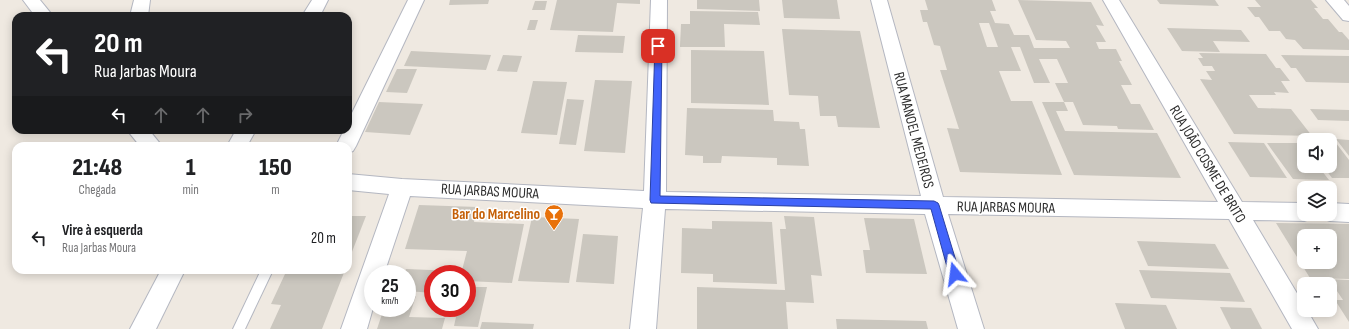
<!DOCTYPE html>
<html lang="pt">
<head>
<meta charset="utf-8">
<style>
  body { margin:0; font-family:"Sofia Sans Condensed",sans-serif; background:#f2f2f2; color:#202124; height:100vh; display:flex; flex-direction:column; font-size:15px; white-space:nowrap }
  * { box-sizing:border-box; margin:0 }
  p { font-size:13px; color:#757577 }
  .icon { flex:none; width:22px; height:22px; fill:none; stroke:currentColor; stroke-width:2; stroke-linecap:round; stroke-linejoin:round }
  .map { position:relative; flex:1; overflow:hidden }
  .panel { position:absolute; left:12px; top:142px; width:340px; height:132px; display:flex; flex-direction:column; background:#fff; border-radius:12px; box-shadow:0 2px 10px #0003 }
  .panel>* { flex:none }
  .guide { position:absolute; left:12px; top:12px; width:340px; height:122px; border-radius:12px; box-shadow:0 2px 10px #0003; background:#202124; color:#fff; overflow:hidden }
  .controls { position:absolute; left:1297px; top:133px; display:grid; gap:8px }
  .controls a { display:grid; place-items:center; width:40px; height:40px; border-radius:8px; background:#fff; box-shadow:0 2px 10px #0003; font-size:20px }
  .speed { position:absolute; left:364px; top:265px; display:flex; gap:8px; font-size:20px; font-weight:700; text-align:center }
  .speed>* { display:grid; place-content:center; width:52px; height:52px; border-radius:50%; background:#fff; box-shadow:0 2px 10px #0003; line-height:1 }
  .speed small { font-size:10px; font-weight:400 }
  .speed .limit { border:6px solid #d22; background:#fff; color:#111 }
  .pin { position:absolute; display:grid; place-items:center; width:34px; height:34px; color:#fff; margin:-17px; border-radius:8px; box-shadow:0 2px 6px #0006 }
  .me { position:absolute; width:44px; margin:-22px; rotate:344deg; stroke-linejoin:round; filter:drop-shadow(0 0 3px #0008) }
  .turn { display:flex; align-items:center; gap:14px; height:84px; padding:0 16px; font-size:18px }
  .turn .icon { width:52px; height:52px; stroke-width:2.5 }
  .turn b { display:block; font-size:28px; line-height:34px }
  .lanes { display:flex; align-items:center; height:38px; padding:0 16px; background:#0003; justify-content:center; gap:20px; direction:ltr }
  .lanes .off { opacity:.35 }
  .eta { display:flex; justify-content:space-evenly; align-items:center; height:68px; text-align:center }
  .eta b { font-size:24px; font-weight:800; line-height:28px }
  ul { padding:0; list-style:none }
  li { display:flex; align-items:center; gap:12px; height:56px; padding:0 16px }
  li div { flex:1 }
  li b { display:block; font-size:15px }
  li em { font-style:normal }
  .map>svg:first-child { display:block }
  .building { fill:#cbc7bf; fill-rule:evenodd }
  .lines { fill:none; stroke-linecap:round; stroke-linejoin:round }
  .lane-casing { stroke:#b4b7c1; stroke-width:2 }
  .street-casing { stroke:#b4b7c1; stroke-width:2 }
  .lane { fill:#fff; fill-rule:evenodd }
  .street { fill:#fff; fill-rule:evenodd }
  .route { fill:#4264fb; stroke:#2b41a3 }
  .labels { text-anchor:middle; stroke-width:3; stroke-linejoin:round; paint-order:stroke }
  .street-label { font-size:15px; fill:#2e2e2e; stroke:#fff }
  .food-label { font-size:15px; font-weight:bold; fill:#c56008; stroke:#fff; text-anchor:end }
</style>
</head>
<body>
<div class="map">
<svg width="1349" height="329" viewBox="0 0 1349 329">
  <rect width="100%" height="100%" fill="#efe9e1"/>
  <g class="building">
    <polygon points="450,0 489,0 488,4 449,5"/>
    <polygon points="557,0 640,0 640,4 617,3 613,32 550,30"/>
    <polygon points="697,0 759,0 760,11 697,9"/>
    <polygon points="782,0 837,0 840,19 784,18"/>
    <path d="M925,0H992L996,11H990L995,23L1009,24L1014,35H1029L1034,48H1070L1066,41L1036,40L1018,0L1091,2L1104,26L1096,25L1106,42H1096L1099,49H1116L1122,61H1119L1132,85H1121L1131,104H1140L1154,130L1118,129L1117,126L1083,125L1073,102H1064L1055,83H1068L1057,59H1039L1050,83H1034L1020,47H1011L1021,71H999L1011,101H1032L1062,175L960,172L947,128L959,129L940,70H947L940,46L934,45L927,22H923L920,10H928ZM979,23H989L998,47H987Z"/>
    <polygon points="1157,0 1215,0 1219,6 1160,4"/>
    <polygon points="1255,0 1311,0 1318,8 1314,8 1323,19 1328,19 1339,32 1342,32 1349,40 1349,50 1303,49 1295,40 1286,39 1280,31 1269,31 1259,17 1255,17 1247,7 1261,7"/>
    <polygon points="535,1 547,1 545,10 532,10"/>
    <polygon points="690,11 758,12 760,25 724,24 725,47 680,47 681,24 690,24"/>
    <polygon points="530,20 538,20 535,30 527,30"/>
    <polygon points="1167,28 1241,30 1250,42 1213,41 1220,52 1182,51"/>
    <polygon points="782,29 860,31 880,128 838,127 836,116 820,116 818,96 789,95"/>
    <polygon points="578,35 625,36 623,53 575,52"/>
    <polygon points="691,50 764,51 769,105 691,103"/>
    <polygon points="411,51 491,55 486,70 404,66"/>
    <polygon points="1199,53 1266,54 1276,68 1280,68 1290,81 1281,81 1289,93 1274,92 1276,95 1249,95 1258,108 1291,109 1312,136 1234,134 1200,79 1212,80 1206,71 1215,71 1212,66 1203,66 1198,58 1203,58"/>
    <polygon points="503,55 522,56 517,72 497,71"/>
    <polygon points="1281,55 1349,56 1349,83 1306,82 1296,68 1291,68"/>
    <polygon points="397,69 417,69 407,93 386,92"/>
    <polygon points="595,80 632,81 625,153 584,151"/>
    <polygon points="533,81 567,82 557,135 521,133"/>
    <polygon points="567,99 584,100 576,145 559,144"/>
    <polygon points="379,102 423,104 410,135 365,132"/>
    <polygon points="1042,102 1064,102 1068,111 1056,111 1065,131 1157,133 1181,178 1074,175"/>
    <polygon points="687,108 773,110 774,121 799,122 800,129 805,129 809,166 777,165 777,158 722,156 721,163 703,163 703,156 685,155"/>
    <polygon points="1310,109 1349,110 1349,121 1318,120"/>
    <polygon points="1336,139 1349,140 1349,156"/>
    <polygon points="1228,142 1264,143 1287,178 1250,177"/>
    <polygon points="1267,143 1301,143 1304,147 1304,166 1318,166 1329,180 1293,179"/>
    <polygon points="1330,143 1336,143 1349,160 1349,178 1332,178 1323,166 1330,166"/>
    <polygon points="419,205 478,207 474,222 524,224 512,283 467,281 467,274 461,274 467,251 405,249"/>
    <polygon points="348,216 366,216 348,262"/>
    <polygon points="784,216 814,217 822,276 811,275 814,303 786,302 788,329 697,329 697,287 785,290 780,229 786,229"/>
    <polygon points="532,217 579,219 569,283 518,281"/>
    <polygon points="864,218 914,219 927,274 866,273 863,250 870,250"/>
    <polygon points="712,221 772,222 777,284 713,282 713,274 681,273 682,228 712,229"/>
    <path d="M1276,223L1349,224V279L1310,278ZM1304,236H1330V262H1304Z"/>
    <polygon points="583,234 618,236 614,284 576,282"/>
    <polygon points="1137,241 1215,244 1229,269 1148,266"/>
    <polygon points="406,269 456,271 455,274 433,274 433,293 407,291 407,274 404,274"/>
    <polygon points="302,270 345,270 322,329 270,329 281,305 271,304 285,274 300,274"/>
    <polygon points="1139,270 1230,273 1245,302 1151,298"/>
    <polygon points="1329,279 1349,280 1349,322 1335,300 1343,300"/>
    <polygon points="467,287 487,287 478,327 454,326 458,308 467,308"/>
    <polygon points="407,295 416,296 409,317 445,318 442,329 377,329 384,308 407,308"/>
    <polygon points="1115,303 1166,305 1177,329 1125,329"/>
    <polygon points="1220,307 1251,308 1262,329 1231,329"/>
    <polygon points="836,319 926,321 928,329 837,329"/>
    <polygon points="482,322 534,324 533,329 480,329"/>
  </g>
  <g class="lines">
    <g class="lane-casing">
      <polygon id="lane" points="261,270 273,270 245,329 233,329"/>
    </g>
    <g class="street-casing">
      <g id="street">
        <polygon points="23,0 40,0 53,16 35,16"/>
        <polygon points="134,0 150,0 148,16 130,16"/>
        <polygon points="312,0 328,0 320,16 302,16"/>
        <polygon points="408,0 424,0 356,146 353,151 348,153 348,146 336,146 344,130 348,130 348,121"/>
        <polygon points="651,0 667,0 666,192 921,196 871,0 887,0 943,197 1218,202 1103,0 1119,0 1242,202 1304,203 1304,214 1314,214 1312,218 1304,221 1253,220 1304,305 1304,310 1307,310 1318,329 1292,329 1229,219 948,214 984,329 958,329 925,214 665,209 656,329 630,329 643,208 410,196 384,274 373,274 373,308 367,329 341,329 389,194 348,190 348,174 402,179 644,191"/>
        <polygon points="1326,0 1344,0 1349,6 1349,21 1343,20"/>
        <polygon points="127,130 149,130 162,146 140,146"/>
        <polygon points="236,130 256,130 247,146 227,146"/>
        <polygon points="1330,203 1349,204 1349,222 1330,221 1322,218 1320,214 1330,214"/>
        <polygon points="161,270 185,270 156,329 130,329"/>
      </g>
    </g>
    <use href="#lane" class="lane"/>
    <use href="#street" class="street"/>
  </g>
  <polygon class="route" points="655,44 658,44 662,46 660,196 934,201 938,203 939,205 960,274 958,277 955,278 951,277 949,274 931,209 651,203 650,200"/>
  <defs>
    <g id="bar-pin" transform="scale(1)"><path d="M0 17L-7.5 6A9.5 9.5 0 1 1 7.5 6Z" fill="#e8710a" stroke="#fff"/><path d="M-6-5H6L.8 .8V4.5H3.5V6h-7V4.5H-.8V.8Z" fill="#fff"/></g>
  </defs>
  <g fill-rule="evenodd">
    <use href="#bar-pin" x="554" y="214"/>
  </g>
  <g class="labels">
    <g class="street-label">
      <text transform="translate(914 130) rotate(75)" y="5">RUA MANOEL MEDEIROS</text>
      <text transform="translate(1208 164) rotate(59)" y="5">RUA JOÃO COSME DE BRITO</text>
      <text transform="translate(490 191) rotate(3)" y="5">RUA JARBAS MOURA</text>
      <text transform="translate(1006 207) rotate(1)" y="5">RUA JARBAS MOURA</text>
    </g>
    <g class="food-label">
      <text x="540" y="219">Bar do Marcelino</text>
    </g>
  </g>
</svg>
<div class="controls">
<a><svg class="icon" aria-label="sound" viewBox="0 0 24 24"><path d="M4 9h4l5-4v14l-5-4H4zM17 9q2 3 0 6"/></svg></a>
<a><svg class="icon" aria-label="layers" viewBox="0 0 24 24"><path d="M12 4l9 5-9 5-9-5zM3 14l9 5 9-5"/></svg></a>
<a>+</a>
<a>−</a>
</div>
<div class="speed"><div>25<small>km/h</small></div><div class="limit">30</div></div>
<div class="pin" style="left:658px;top:46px;background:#d93025"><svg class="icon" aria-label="arrive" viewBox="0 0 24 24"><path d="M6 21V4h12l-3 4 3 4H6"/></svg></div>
<svg class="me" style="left:955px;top:274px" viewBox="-20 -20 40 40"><path d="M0-17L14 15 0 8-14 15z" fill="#4264fb" stroke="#fff" stroke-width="4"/></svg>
<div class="guide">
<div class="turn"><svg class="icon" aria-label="left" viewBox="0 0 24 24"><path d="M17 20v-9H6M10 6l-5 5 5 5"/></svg><div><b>20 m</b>Rua Jarbas Moura</div></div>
<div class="lanes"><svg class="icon" aria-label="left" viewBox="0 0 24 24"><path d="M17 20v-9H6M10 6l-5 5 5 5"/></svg><svg class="icon off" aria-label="ahead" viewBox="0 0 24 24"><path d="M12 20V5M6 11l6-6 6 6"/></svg><svg class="icon off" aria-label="ahead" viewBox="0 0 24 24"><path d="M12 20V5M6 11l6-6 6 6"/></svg><svg class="icon off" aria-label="right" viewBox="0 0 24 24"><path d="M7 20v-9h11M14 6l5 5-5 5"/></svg></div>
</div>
<section class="panel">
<div class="eta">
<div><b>21:48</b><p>Chegada</p></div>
<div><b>1</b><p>min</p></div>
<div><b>150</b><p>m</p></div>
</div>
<ul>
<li><svg class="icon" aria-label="left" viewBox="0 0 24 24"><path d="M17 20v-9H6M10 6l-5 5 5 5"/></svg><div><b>Vire à esquerda</b><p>Rua Jarbas Moura</p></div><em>20 m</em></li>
</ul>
</section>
</div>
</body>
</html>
